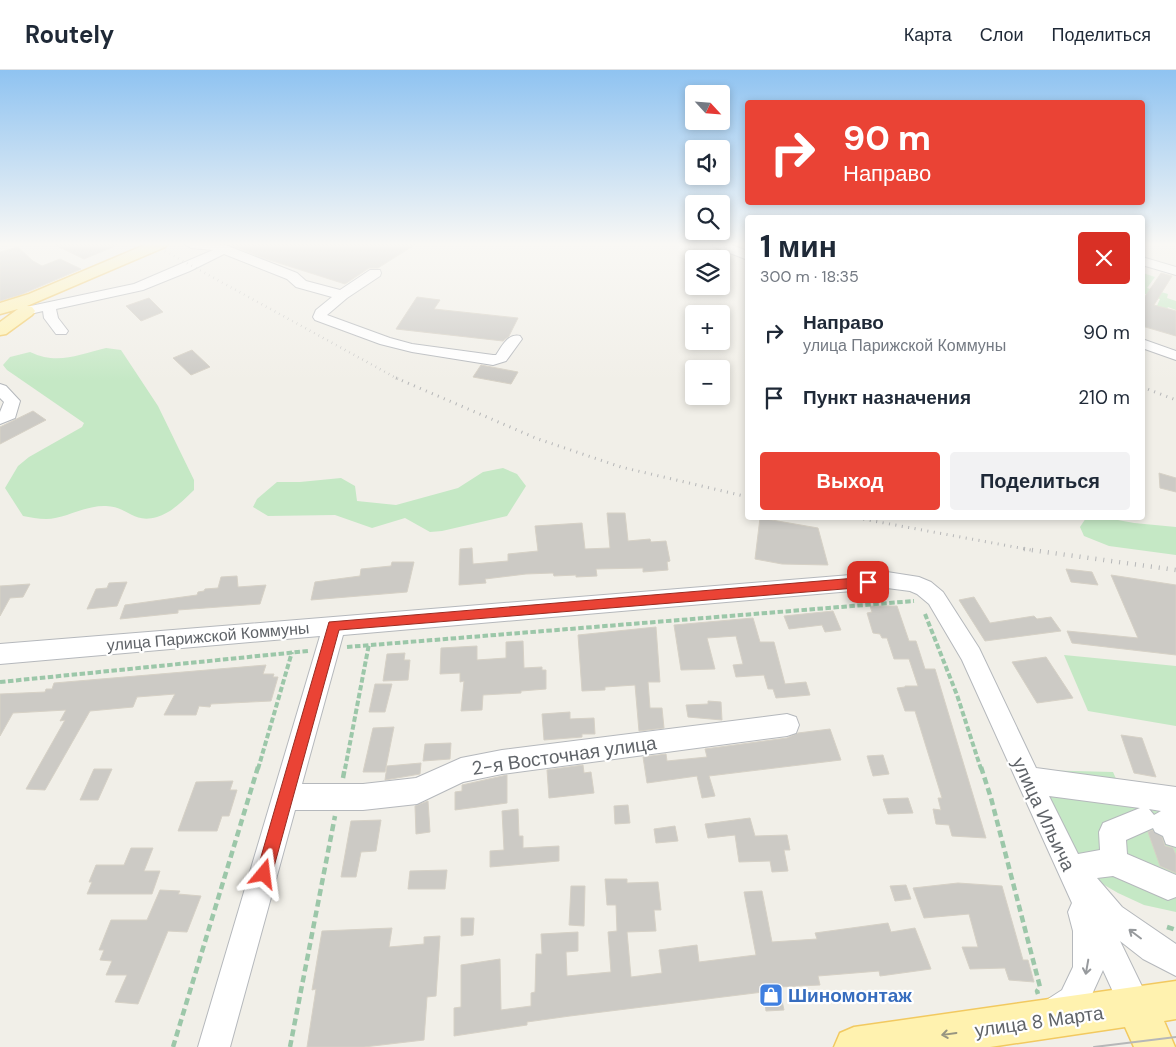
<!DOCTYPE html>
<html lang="ru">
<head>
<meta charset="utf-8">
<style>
  body { margin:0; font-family:"DM Sans",sans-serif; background:#f2f2f3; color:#1f2937; height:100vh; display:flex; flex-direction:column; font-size:19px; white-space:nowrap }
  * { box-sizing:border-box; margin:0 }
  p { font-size:16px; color:#747a83 }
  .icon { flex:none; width:28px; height:28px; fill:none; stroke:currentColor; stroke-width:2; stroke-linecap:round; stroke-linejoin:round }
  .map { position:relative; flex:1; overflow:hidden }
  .drawer { position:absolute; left:745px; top:145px; width:400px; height:305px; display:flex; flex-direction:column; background:#fff; border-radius:5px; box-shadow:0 2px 8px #0003 }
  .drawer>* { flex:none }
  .banner { position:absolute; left:745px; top:30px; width:400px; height:105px; border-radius:5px; box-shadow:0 2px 8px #0003; background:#ea4335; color:#fff; overflow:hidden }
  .needle { width:32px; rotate:116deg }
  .fabs { position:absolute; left:685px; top:15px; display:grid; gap:10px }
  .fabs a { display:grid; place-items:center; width:45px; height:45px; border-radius:5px; background:#fff; box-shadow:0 2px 8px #0003; font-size:25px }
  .pin { position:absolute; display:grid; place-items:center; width:42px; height:42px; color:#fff; margin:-21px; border-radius:10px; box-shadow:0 2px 8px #0006 }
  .me { position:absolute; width:55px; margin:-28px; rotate:16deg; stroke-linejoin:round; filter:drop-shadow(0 0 4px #0008) }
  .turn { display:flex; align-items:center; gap:18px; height:105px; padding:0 15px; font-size:22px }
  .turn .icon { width:65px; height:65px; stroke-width:2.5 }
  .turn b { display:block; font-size:35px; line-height:42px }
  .round { display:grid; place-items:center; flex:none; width:52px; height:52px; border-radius:5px; background:#f2f2f3 }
  .overview { display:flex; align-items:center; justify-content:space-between; height:85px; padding:0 15px }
  h1 { font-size:30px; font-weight:800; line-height:38px }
  .cta { display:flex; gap:10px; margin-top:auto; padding:10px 15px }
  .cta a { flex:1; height:58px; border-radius:5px; background:#ea4335; color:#fff; font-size:20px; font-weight:800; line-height:58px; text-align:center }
  .cta a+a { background:#f2f2f3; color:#1f2937 }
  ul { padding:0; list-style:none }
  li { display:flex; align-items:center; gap:15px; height:65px; padding:0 15px }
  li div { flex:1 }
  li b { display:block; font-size:19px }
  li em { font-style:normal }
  header { display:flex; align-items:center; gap:30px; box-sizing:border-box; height:70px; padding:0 25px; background:#fff; border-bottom:1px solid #e0e1e3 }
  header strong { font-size:24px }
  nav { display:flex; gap:28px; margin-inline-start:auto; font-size:18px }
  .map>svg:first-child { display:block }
  .green { fill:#c5e8c5 }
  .building { fill:#cccac5; stroke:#d6d1c6 }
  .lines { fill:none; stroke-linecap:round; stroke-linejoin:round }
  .minor-casing { stroke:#b5b8bc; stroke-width:2 }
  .major-casing { stroke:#f2c960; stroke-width:3 }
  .path-far1 { stroke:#9cc7a9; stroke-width:4; stroke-dasharray:5.5 2.5; stroke-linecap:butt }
  .path { stroke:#9cc7a9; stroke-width:4.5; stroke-dasharray:7 4; stroke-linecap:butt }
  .minor { fill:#fff; fill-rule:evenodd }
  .major { fill:#fff2af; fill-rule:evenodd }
  .tram { stroke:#b6b7b8; stroke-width:2 }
  .rail-far2 { stroke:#b6b7b8; stroke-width:2.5; stroke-dasharray:0.5 4.5; stroke-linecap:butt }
  .rail-far1 { stroke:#b6b7b8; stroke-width:3; stroke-dasharray:1 5.5; stroke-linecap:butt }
  .rail { stroke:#b6b7b8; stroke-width:4.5; stroke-dasharray:1 7; stroke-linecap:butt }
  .oneway { stroke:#979a9d }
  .oneway2 { stroke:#979581 }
  .route { fill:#ea4335; stroke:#982c22 }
  .labels { text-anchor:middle; stroke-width:4.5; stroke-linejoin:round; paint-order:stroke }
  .street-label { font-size:16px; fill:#5f6368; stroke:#fff }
  .near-street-label { font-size:19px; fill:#5f6368; stroke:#fff }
  .near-shop-label { font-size:19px; font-weight:bold; fill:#366cbe; stroke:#fff; text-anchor:start }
</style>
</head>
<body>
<header>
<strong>Routely</strong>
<nav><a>Карта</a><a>Слои</a><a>Поделиться</a></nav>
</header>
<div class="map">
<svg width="1176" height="977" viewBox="0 0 1176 977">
  <rect width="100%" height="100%" fill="#f1efe8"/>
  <g class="green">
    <polygon points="1143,203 1155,207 1147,218 1168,224 1167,228 1176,231 1176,240 1168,237 1165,242 1151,249 1160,229 1145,224 1143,227"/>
    <path d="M106,278L121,280L158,336L194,410V420C182,431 173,442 157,447C133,454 129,437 106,436C85,435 65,449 46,449C38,449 30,447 23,446L5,418L18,396L29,387L82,357L84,353L7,300L3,295L10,287L30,282C58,295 77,285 106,278Z"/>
    <polygon points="503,398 517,404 526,416 507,446 442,461 430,462 405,448 372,458 335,445 268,446 253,437 257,429 277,412 300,412 341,408 355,416 357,431 396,435 458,418 483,402"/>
    <polygon points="1086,448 1107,448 1134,453 1176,457 1176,485 1109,476 1084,466 1080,457"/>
    <polygon points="1064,585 1176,596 1176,656 1088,641"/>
    <polygon points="1036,700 1113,702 1121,720 1176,725 1176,842 1144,835 1118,823 1094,809 1074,786"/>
  </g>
  <g class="building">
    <polygon points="53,174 120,174 84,189"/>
    <polygon points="229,174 416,174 378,198 369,198 345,214 260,187"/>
    <polygon points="18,177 33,191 42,196 60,189 81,199 20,225 0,231 0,182"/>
    <polygon points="1161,203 1172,206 1154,235 1176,241 1176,266 1142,256 1142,231"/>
    <polygon points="417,227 440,230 434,239 518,248 509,266 503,271 396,259"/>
    <polygon points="149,228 163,242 141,251 126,236"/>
    <polygon points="192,280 210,297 191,305 173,288"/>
    <polygon points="481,295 518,302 511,314 473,307"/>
    <polygon points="33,341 46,350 0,374 0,357"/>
    <polygon points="1159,403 1176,408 1176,422 1160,418"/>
    <polygon points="607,443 625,443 628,471 650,469 651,472 666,471 670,491 667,492 668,500 643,502 643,498 596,499 597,506 576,507 576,505 554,506 553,503 526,504 485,509 486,513 459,515 460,479 472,478 473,494 508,491 508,484 538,481 535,456 582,453 585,479 610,478"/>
    <polygon points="760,448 818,458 828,495 782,494 755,489"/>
    <polygon points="392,492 414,492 407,522 311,530 315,512 360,506 361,499 391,496"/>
    <polygon points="1066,499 1092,502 1098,515 1071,512"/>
    <polygon points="1111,505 1176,515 1176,585 1072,573 1067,561 1138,568"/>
    <polygon points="237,506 238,517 266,515 260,534 178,540 178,543 120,549 125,535 197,525 198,522 204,521 205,519 218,518 221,507"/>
    <polygon points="127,512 117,536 87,539 96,519 107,518 109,513"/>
    <polygon points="30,514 23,527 10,528 0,546 0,516"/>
    <polygon points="974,527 990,553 1034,546 1037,549 1051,547 1061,561 985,571 959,530"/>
    <polygon points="870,536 897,536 909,571 916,571 925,599 935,599 986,768 952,766 949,755 936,754 933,739 941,740 938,728 942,728 915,641 905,641 897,618 905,617 905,616 918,616 909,589 894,589 887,568 882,568 880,564 873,563 867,543 872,542"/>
    <polygon points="833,541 841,560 825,562 822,555 789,559 784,546"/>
    <polygon points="753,548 760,572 774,572 785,614 806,612 810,625 776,628 773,619 768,619 764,605 736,607 733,595 743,594 736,566 707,568 715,599 681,600 674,555"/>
    <polygon points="656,557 660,612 648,612 650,638 662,638 664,658 639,661 635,615 605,617 605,620 582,621 578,565"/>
    <polygon points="523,571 524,598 542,597 542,600 546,600 546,619 521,621 521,623 483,625 482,640 461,641 464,611 460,612 460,603 440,604 441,578 477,576 477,590 506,588 506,572"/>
    <polygon points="405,583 404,590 410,590 408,610 383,611 387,584"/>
    <polygon points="1046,587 1073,628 1037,633 1012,592"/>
    <polygon points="266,595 263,604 274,604 273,607 278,607 271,631 211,634 210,637 199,636 196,645 164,645 175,624 137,627 133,637 90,641 45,720 26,719 65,650 60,651 66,640 13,643 0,666 0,624 45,622 46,619 52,619 54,613"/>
    <polygon points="375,614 392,614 385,642 369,642"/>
    <polygon points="708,631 721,632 722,650 688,647 686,635 708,634"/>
    <polygon points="570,642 570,649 594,648 595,664 582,664 582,667 544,670 542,644"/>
    <polygon points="394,657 385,702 363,702 373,658"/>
    <polygon points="830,659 841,690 709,706 715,726 702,728 697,706 647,713 643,687 666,684 667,691 707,687 705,679 787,668 798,663"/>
    <polygon points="1121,665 1142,668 1156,707 1134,703"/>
    <polygon points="451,673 450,689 423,691 425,674"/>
    <polygon points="883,685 889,704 873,706 867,686"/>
    <polygon points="421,693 420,704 385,710 387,696"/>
    <polygon points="583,695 584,703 591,702 594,723 549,728 547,700"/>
    <polygon points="94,699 112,699 98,730 80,730"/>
    <polygon points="507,705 507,733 455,740 455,722 462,721 462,715"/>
    <polygon points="233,711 230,720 237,720 229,746 222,746 217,761 178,761 196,712"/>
    <polygon points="908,728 913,743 888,744 883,729"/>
    <polygon points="428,731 430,762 416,764 415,736"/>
    <polygon points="628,735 630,753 615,754 614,736"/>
    <polygon points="518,739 519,766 523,766 523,778 559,776 559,791 490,797 490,781 504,780 502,741"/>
    <polygon points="750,748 755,766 787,765 790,780 784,780 788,801 772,802 770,791 739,792 735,765 708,768 705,754"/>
    <polygon points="381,750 376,781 361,782 356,807 341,807 351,751"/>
    <polygon points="675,756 678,771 656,773 654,759"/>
    <polygon points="1152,760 1162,767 1165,776 1173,778 1176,785 1176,803 1160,796 1148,762"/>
    <polygon points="131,778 153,778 144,801 160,801 152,824 87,824 92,812 89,812 96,795 124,795"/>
    <polygon points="447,800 445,819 408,819 410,801"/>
    <polygon points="605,809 627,809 627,813 658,812 661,840 654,840 656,861 627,862 631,907 662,903 659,880 697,875 699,892 756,885 744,822 762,821 772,872 817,869 815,863 888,853 891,862 915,858 931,899 880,906 879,901 818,906 820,915 779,917 784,940 766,941 763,922 570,946 527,952 527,955 454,966 454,938 461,937 461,895 500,889 501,940 531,936 531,923 535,922 536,884 542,884 541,864 578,862 578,881 566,882 567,906 611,902 608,862 617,861 616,835 607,835"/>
    <polygon points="958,813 1002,816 1023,890 1028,890 1034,912 1009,910 1005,898 970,899 962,877 978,877 969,844 924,848 913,818"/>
    <polygon points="906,815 911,829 895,831 890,816"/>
    <polygon points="571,816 585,816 584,856 569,855"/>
    <polygon points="160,820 180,821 178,824 201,826 187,862 168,861 138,934 115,932 127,905 106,905 112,891 100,890 104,880 99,880 111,850 147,850"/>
    <polygon points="461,848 474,848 473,865 461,866"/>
    <polygon points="392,858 389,877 424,874 424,867 440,866 436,926 427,927 424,970 364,977 307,977 316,919 312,920 322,861"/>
  </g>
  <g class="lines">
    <g class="minor-casing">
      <g id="minor">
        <path d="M185,174H219L228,176L297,203L306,211L340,220L370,200H380L381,203L380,206L347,228L327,245L390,268L412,274L493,285H496C502,276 508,263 520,266L522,269L506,291L493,295L412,282L380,274L315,250L313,247L316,240L332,227L296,217L287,209L224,184L190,201L143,220L56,239L58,248L68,261L66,264H56L44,248L43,241L26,245L19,241L26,237L134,214L213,180L191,178Z"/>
        <polygon points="712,174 729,174 748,181 748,190 714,177"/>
        <polygon points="1142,187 1176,197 1176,205 1142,195"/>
        <polygon points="1142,269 1176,281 1176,290 1142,278"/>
        <polygon points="0,314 6,316 20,331 15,348 0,354 0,342 4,332 0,328"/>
        <path d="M887,502L919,507L931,512L943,522L979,578L1036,698L1176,717V777L1166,774L1163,766L1155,762L1153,758L1126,770L1127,784L1176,805V827L1168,830L1113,806L1097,808L1122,837L1176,874V906L1143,889L1120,871L1152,937L1147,948L1136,953L1125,948L1103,900L1084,942L1056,958L1045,953L1040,942L1045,931L1062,920L1073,897V861L1068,842L1072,833L962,590L929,534L917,524L910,521L887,518L343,565L302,714H363L416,708L461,688L502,680L787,644L796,647L799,655L796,663L787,666L502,704L463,712L417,734L363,740H295L230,977H198L320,566L0,594V574ZM1049,726L1140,738L1103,753L1099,762L1100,780L1078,784ZM1149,739L1161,741L1154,745Z"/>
      </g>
    </g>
    <g class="major-casing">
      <g id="major">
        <polygon points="147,174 168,174 165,177 27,236 32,237 35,241 32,245 6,264 0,265 0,252 18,239 0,244 0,233 29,224"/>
        <polygon points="1176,911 1176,949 1164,951 1175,977 1134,977 1125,957 990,977 834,977 840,963 854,957"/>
      </g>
    </g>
    <g class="path-far1">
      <polyline points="925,544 957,625 981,699"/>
      <polyline points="347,577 914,531"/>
      <polyline points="0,612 308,581"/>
      <polyline points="258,699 292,582"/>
      <polyline points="345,699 369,574"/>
    </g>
    <g class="path">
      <polyline points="981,697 991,728 1040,917 1037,921 1038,924"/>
      <polyline points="343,708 345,697"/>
      <polyline points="1167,857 1176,860"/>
      <polyline points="173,977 258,697"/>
      <polyline points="290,977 335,746"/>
    </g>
    <use href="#minor" class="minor"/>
    <use href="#major" class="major"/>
    <polyline class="tram" points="1094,977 1176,967"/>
    <polyline class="rail-far2" points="152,174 398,309"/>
    <g class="rail-far1">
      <polyline points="396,308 538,369 621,397 748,427"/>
      <polyline points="1142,317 1176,330"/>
      <polyline points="857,448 1031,480"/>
    </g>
    <polyline class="rail" points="1024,479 1176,500"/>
  </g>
  <defs><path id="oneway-shaft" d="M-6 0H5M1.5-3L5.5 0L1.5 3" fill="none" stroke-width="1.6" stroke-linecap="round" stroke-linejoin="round" transform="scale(1.25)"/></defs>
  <g class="oneway">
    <use href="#oneway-shaft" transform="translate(1135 864) rotate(-143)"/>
    <use href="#oneway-shaft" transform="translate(1087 897) rotate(100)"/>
  </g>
  <use class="oneway2" href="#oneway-shaft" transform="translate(949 964) rotate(172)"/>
  <linearGradient id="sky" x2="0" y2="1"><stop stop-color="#8fc3f1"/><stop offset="0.56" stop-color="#f9f8f5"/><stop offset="1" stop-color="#f9f8f5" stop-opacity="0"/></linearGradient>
  <rect width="1176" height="311" fill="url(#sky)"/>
  <polygon class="route" points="868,507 872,509 874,512 872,515 868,517 339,560 272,804 269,810 264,812 258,810 256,804 329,552"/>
  <defs>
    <g id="shop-square" transform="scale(1.25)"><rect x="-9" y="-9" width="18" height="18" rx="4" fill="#3f7fe0" stroke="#fff"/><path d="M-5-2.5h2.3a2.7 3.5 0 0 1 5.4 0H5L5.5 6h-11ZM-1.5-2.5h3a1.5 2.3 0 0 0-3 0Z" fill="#fff"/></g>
  </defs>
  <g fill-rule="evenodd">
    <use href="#shop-square" x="771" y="925"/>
  </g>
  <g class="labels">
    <g class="street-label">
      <text transform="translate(208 566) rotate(-5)" y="6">улица Парижской Коммуны</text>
    </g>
    <g class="near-street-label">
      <text transform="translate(564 685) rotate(-8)" y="7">2-я Восточная улица</text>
      <text transform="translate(1044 744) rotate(65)" y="7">улица Ильича</text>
      <text transform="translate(1039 951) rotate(-8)" y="7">улица 8 Марта</text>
    </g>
    <g class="near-shop-label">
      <text x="788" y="932">Шиномонтаж</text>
    </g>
  </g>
</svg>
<div class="fabs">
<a><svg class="needle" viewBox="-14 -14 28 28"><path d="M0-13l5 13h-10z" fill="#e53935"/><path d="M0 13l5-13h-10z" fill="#747a83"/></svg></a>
<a><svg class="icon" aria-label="sound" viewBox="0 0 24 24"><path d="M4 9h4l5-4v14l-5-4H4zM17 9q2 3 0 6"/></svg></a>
<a><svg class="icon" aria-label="search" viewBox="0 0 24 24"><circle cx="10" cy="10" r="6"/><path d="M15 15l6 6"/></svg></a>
<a><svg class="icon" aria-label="layers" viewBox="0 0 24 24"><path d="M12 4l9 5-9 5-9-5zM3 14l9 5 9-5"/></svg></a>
<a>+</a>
<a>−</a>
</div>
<div class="pin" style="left:868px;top:512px;background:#d93025"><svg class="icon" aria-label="arrive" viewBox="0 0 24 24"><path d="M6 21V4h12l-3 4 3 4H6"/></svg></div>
<svg class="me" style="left:264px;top:804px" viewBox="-20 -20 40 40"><path d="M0-17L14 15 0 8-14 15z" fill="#ea4335" stroke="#fff" stroke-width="4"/></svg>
<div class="banner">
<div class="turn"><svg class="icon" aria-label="right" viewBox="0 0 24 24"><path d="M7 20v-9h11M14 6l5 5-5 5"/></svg><div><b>90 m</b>Направо</div></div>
</div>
<section class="drawer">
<div class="overview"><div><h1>1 мин</h1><p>300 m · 18:35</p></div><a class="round" style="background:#d93025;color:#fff"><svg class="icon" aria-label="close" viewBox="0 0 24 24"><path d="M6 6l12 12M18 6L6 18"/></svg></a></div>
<ul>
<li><svg class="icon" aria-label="right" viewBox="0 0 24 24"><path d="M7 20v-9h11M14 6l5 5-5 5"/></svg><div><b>Направо</b><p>улица Парижской Коммуны</p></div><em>90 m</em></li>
<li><svg class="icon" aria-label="arrive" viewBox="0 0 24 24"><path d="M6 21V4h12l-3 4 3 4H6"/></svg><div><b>Пункт назначения</b></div><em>210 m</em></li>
</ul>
<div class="cta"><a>Выход</a><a>Поделиться</a></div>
</section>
</div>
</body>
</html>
